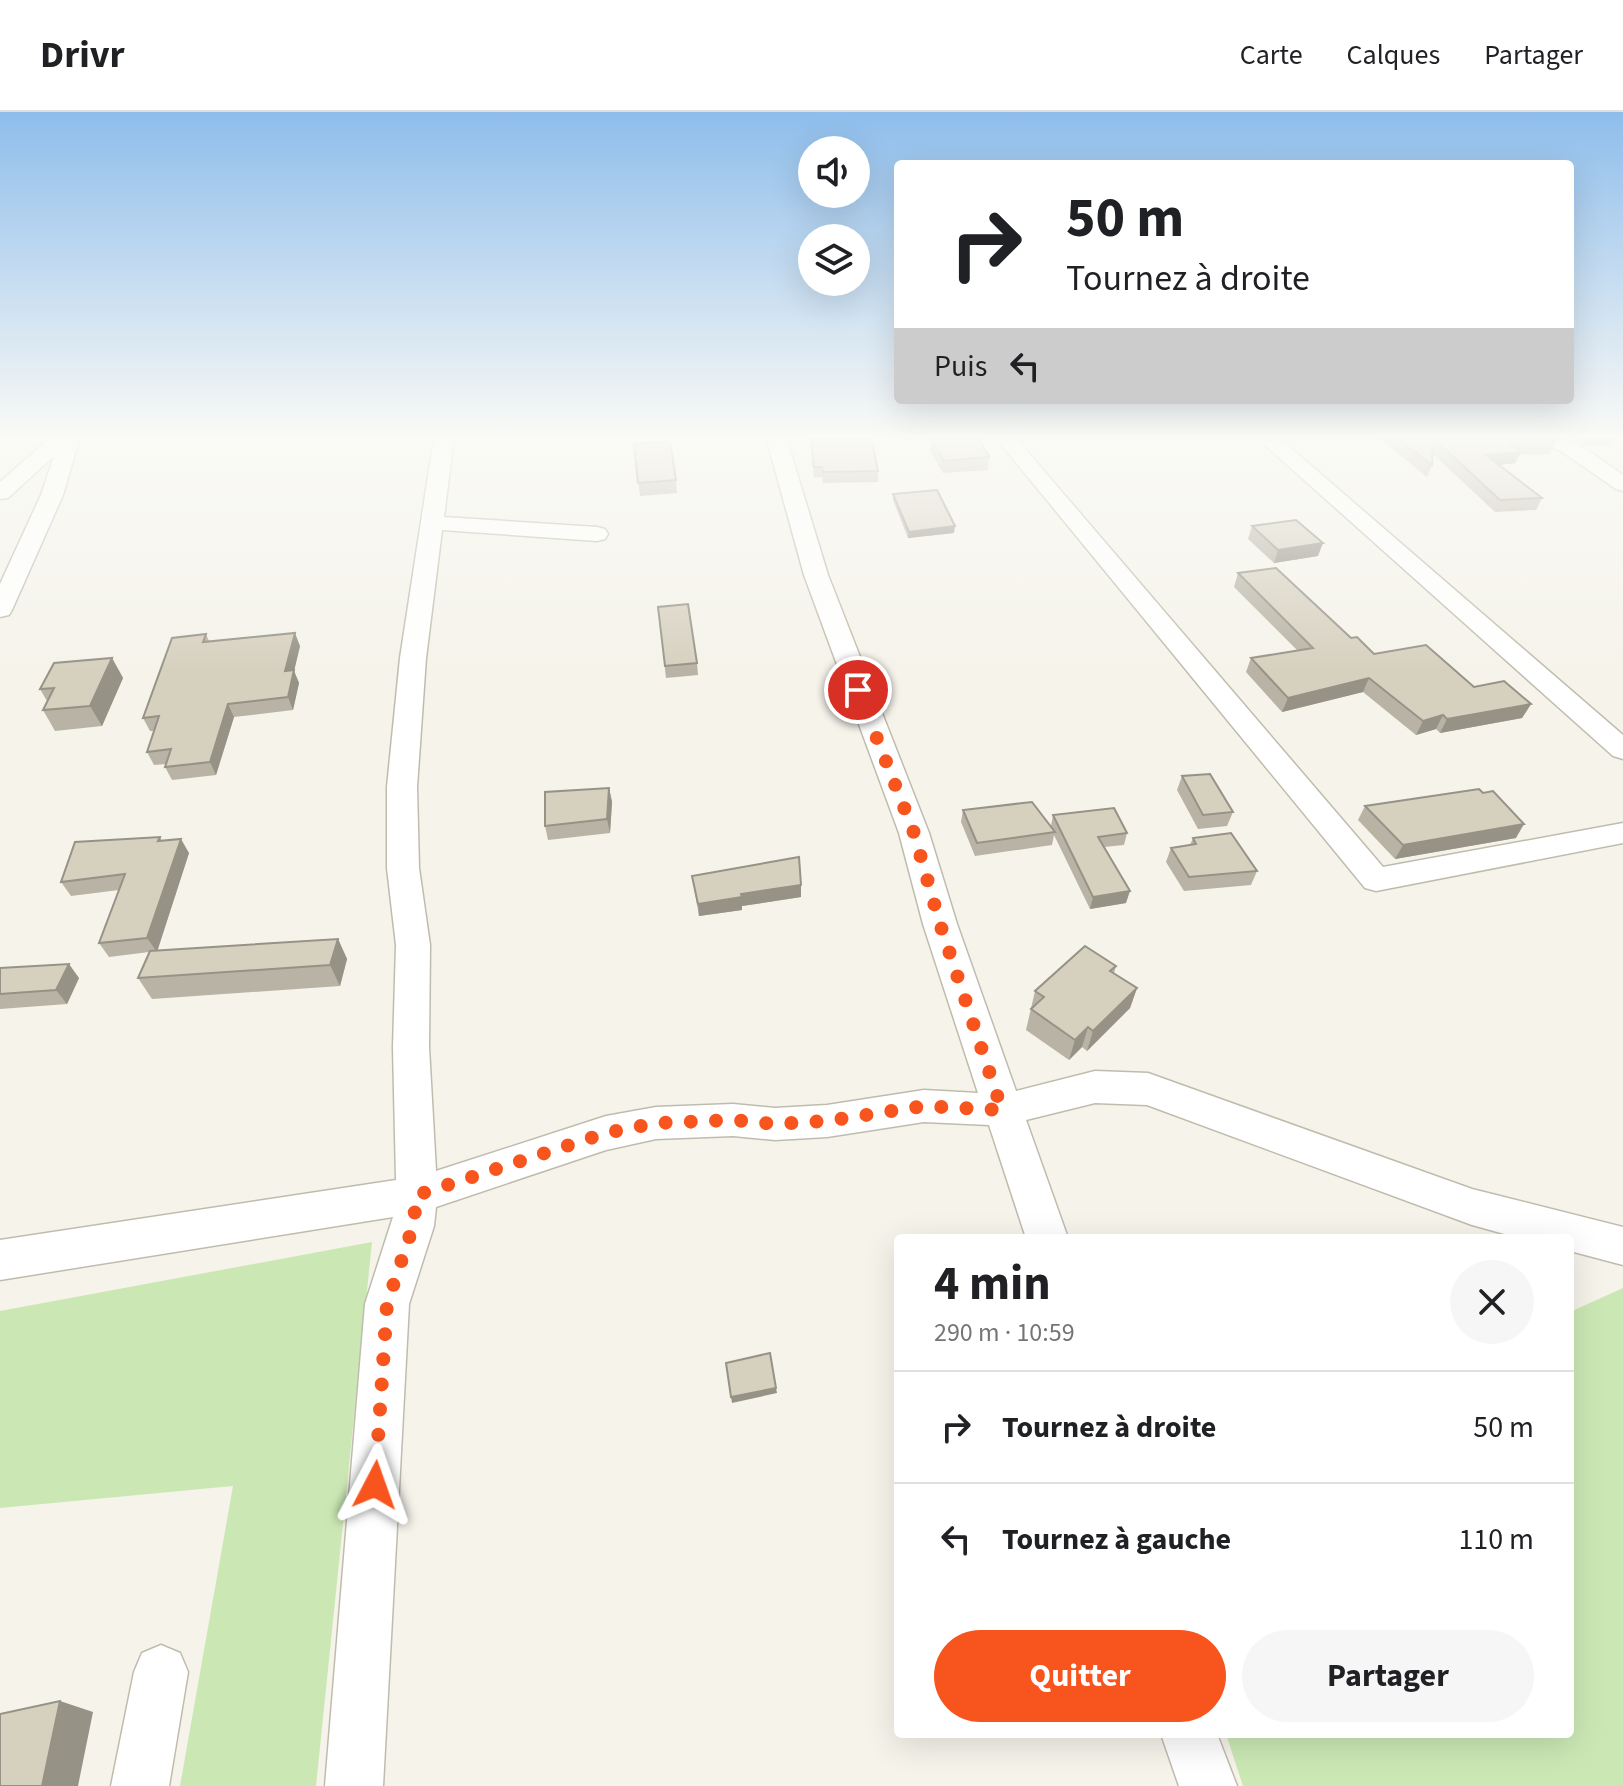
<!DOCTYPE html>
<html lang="fr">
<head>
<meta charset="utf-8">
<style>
  body { margin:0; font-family:"Source Sans 3",sans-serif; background:#f6f6f6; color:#202124; height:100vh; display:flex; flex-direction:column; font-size:30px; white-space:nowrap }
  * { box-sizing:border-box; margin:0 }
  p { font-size:26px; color:#757577 }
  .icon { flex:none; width:44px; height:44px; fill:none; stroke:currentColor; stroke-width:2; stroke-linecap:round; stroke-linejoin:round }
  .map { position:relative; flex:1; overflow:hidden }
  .side { position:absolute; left:894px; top:1122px; width:680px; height:504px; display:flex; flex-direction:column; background:#fff; border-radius:8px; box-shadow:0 8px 32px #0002 }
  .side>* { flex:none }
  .banner { position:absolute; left:894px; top:48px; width:680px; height:244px; border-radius:8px; box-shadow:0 8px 32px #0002; background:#fff; color:#202124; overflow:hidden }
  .buttons { position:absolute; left:798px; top:24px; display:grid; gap:16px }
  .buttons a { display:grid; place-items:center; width:72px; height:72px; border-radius:50%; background:#fff; box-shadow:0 8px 32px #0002; font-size:40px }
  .pin { position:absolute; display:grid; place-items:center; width:68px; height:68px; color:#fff; margin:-34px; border:4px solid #fff; border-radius:50%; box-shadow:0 2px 8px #0007 }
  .me { position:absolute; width:88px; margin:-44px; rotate:4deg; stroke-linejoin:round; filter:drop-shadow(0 0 6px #0008) }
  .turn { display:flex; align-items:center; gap:28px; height:168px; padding:0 40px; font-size:36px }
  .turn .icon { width:104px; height:104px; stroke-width:2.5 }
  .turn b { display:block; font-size:56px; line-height:68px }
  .then { display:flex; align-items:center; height:76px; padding:0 40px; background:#0003; gap:16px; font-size:30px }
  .round { display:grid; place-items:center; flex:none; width:84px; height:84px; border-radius:42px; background:#f6f6f6 }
  .summary { display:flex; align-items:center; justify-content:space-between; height:136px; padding:0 40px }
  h1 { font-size:48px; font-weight:700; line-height:60px }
  .action { display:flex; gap:16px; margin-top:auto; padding:16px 40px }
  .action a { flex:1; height:92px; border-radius:48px; background:#f8551e; color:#fff; font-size:32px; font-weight:700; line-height:92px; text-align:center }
  .action a+a { background:#f6f6f6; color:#202124 }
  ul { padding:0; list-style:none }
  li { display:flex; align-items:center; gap:24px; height:112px; padding:0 40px; border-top:2px solid #e0e0e0 }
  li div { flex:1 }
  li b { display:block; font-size:30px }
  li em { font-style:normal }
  header { display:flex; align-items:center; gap:48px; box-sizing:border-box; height:112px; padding:0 40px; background:#fff; border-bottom:2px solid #e0e0e0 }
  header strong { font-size:38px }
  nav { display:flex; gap:44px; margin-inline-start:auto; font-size:28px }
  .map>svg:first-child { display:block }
  .green { fill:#cbe8b4 }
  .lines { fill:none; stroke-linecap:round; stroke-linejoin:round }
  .minor-casing { stroke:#c0bcad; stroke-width:3 }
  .minor { fill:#fff; fill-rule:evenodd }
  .wall { fill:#b8b3a4 }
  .shaded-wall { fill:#969286 }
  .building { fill:#d6d0bf; stroke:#969286; stroke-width:2 }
  .route { stroke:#f8551e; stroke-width:14; stroke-dasharray:0 25.2 }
</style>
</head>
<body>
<header>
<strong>Drivr</strong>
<nav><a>Carte</a><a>Calques</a><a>Partager</a></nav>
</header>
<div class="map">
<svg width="1623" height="1674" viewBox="0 0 1623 1674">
  <rect width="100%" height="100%" fill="#f5f3ea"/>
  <g class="green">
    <polygon points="372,1130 316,1674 180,1674 233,1374 0,1396 0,1199"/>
    <polygon points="1623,1176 1623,1674 1243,1674 1226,1622 1570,1622 1570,1200"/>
  </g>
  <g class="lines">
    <g class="minor-casing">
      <g id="minor">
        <polygon points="51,325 80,325 63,383 12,498 9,503 0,505 0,472 41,383 54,344 8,386 0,387 0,370"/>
        <polygon points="434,325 454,325 444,405 597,415 605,417 608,422 605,427 597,429 442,418 426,546 417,675 419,756 430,833 429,935 436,1059 606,1004 656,995 733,992 775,996 827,993 924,978 978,981 923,812 899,721 804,463 766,325 786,325 828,463 929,721 957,812 1016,979 1095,959 1148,961 1472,1077 1623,1115 1623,1153 1570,1139 1570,1126 1519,1126 1472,1113 1147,993 1095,991 1026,1008 1068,1126 1026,1126 989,1013 924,1010 827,1025 775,1028 733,1024 656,1027 606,1038 436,1095 434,1114 409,1192 383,1674 325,1674 365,1192 393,1105 0,1168 0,1128 396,1068 393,935 396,833 387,756 387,675 400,546"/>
        <polygon points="995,325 1015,325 1383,755 1623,711 1623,731 1376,779 1365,776"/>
        <polygon points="1256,325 1278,325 1623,623 1623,647 1613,644"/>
        <path d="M1532,325C1573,323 1591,341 1623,363V379L1616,377L1561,339L1535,329Z"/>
        <polygon points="161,1533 180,1541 188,1560 169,1674 111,1674 134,1560 142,1541"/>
        <polygon points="1161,1622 1217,1622 1237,1674 1179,1674"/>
      </g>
    </g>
    <use href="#minor" class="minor"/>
  </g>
  <g class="wall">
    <polygon points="810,325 871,325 878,359 878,370 823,371 822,365 814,366"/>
    <polygon points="931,325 989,345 988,358 943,361 930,338"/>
    <polygon points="1378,325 1547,325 1556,330 1550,342 1519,343 1515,351 1499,353 1542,386 1536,398 1495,400 1432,341 1432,353 1427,365"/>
    <polygon points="1562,325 1615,325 1610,334 1584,333"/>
    <polygon points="634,332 676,368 677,381 640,384"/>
    <polygon points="893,382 954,421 908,426 893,388"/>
    <polygon points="1252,414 1318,444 1274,451 1248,427"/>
    <polygon points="1238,461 1351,526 1374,542 1474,575 1531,592 1522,606 1440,621 1436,617 1416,623 1363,580 1282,600 1246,560 1251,546 1297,538 1234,475"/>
    <polygon points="658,495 697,551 698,563 666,566"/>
    <polygon points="206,522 209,529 300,534 294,559 299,571 293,598 234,605 216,663 172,668 165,655 166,652 154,653 147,640 154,619 150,619 143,606"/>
    <polygon points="112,546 123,566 102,614 55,619 43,598 47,589 40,577"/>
    <polygon points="1182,664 1233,700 1227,714 1198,717 1177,678"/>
    <polygon points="609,676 612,690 610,721 548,728 545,714"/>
    <polygon points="1365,694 1516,726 1395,747 1358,708"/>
    <polygon points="963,698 1051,714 1053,703 1127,721 1124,733 1104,735 1126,791 1090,797 1054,723 1052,733 975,744 961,710"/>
    <polygon points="160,725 162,729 189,741 157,839 338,827 347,847 340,874 152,887 138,866 149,840 109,845 99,831 119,778 71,784 61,770"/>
    <polygon points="1193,726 1257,759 1251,773 1184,779 1166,750 1171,736 1190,733"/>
    <polygon points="692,764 801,785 742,794 742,798 699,804"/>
    <polygon points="1116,854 1114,861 1137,876 1130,896 1087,939 1082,935 1069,948 1026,918 1035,879"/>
    <polygon points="0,856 79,866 67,892 0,897"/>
  </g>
  <g class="shaded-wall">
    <polygon points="1521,340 1515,351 1481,355 1486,343"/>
    <polygon points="955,414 954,421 908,426 909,420"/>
    <polygon points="1323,431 1318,444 1274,451 1278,438"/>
    <polygon points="295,521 300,534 294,559 299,571 293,598 288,585 285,559"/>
    <polygon points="112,546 123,566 102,614 90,594"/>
    <polygon points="1369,566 1363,580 1282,600 1288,586"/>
    <polygon points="228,592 234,605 216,663 210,650"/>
    <polygon points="1531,592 1522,606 1440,621 1447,607"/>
    <polygon points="1443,603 1436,617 1416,623 1423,609"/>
    <polygon points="609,676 612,690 610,721 607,707"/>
    <polygon points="1524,712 1516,726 1395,747 1403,733"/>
    <polygon points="181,727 189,741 157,840 147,826"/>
    <polygon points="801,773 801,785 742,794 742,798 699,804 698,792 741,782"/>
    <polygon points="1130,779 1126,791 1090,797 1093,785"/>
    <polygon points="338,827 347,847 340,874 330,853"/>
    <polygon points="69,852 79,866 67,892 56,878"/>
    <polygon points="1137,876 1130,896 1087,939 1093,919"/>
    <polygon points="1088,915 1082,935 1069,948 1075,928"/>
    <polygon points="776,1276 777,1281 732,1291 731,1285"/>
    <polygon points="60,1589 93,1600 78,1674 42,1674"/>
  </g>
  <g class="building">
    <polygon points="811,325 871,325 878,359 823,360 822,355 814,355"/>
    <polygon points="931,325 978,325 989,345 944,349"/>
    <polygon points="1396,325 1547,325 1556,330 1510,332 1521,340 1486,343 1542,386 1500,388 1433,326 1432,353"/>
    <polygon points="670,329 676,368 638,371 634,332"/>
    <polygon points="937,378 955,414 909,420 893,382"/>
    <polygon points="1296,408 1323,431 1278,438 1252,414"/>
    <polygon points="1276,456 1351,526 1357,525 1374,542 1426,533 1474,575 1504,569 1531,592 1447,607 1443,603 1423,609 1369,566 1288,586 1251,546 1313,536 1238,461"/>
    <polygon points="688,492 697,551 665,554 658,495"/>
    <polygon points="295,521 285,559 294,558 288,585 228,592 210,650 165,655 171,637 147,640 159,604 143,606 172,526 206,522 203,530"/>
    <polygon points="112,546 90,594 43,598 54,576 40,577 54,551"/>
    <polygon points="1210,662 1233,700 1203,703 1182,664"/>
    <polygon points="609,676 607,707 545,714 545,680"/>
    <polygon points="1479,677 1483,681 1493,679 1524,712 1403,733 1365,694"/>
    <polygon points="1032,690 1055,720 977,731 963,698"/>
    <polygon points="1114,696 1127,721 1098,725 1130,779 1093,785 1053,703"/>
    <polygon points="1231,721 1257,759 1189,765 1171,736 1196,732 1193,726"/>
    <polygon points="160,725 158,729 181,727 147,826 99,831 125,762 61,770 75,730"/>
    <polygon points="799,745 801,773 741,782 742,785 698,792 692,764"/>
    <polygon points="338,827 330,853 138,866 150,839"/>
    <polygon points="1085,834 1116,854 1110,859 1137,876 1093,919 1088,915 1075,928 1031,897 1044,885 1035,879"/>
    <polygon points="69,852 56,878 0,882 0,856"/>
    <polygon points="770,1241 776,1276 731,1285 726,1251"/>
    <polygon points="60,1589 42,1674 0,1674 0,1602"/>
  </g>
  <linearGradient id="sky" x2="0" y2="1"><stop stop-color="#8ebdeb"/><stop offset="0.58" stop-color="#fafaf6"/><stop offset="1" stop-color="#fafaf6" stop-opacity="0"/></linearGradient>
  <rect width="1623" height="559" fill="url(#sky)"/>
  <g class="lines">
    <polyline class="route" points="375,1373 387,1192 413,1114 417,1083 606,1021 656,1011 733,1008 775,1012 827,1009 924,994 1002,998 940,812 914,721 858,578"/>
  </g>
</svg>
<div class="buttons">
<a><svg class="icon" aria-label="sound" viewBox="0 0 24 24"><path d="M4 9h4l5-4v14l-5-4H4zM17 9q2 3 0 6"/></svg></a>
<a><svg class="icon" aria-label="layers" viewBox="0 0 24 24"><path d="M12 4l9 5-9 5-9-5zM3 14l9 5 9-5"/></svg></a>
</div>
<div class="pin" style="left:858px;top:578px;background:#d93025"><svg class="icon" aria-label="arrive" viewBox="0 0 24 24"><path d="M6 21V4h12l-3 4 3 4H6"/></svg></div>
<svg class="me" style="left:375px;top:1373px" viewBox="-20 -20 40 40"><path d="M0-17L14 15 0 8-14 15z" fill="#f8551e" stroke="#fff" stroke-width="4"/></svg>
<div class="banner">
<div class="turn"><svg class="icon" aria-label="right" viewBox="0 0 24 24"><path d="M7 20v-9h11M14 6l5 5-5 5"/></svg><div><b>50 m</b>Tournez à droite</div></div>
<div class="then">Puis<svg class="icon" aria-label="left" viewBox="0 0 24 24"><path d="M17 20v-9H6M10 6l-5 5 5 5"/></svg></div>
</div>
<section class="side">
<div class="summary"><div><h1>4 min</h1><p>290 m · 10:59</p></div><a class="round"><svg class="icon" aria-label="close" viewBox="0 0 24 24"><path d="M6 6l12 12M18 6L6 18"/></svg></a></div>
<ul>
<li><svg class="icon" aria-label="right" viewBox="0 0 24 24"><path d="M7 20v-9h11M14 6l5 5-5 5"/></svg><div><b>Tournez à droite</b></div><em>50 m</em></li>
<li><svg class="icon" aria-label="left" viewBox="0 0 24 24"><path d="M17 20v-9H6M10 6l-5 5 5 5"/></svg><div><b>Tournez à gauche</b></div><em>110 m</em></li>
</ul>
<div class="action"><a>Quitter</a><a>Partager</a></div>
</section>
</div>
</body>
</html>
